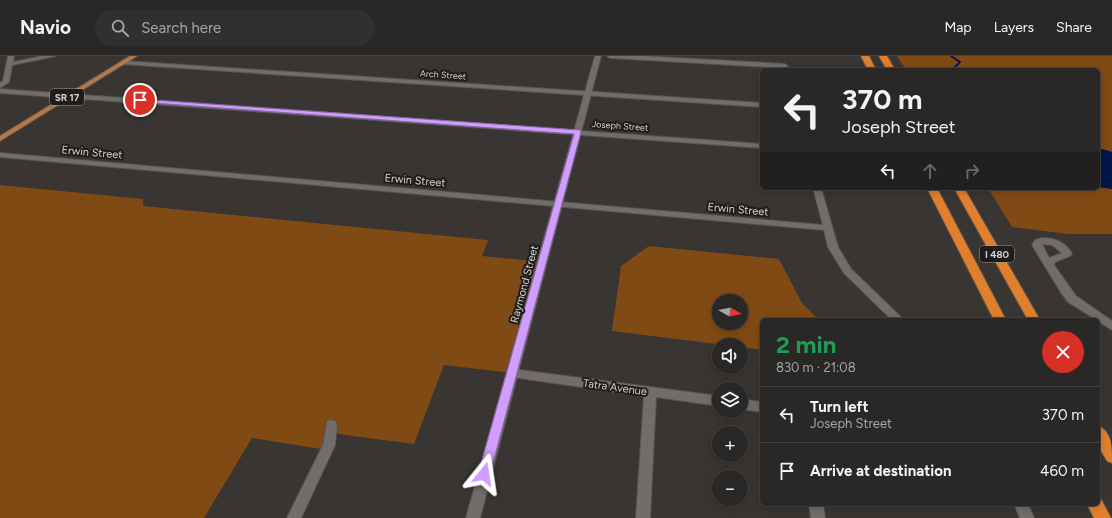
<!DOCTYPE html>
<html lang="en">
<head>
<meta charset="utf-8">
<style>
  body { margin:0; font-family:Figtree,sans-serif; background:#32302e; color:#f1f3f6; height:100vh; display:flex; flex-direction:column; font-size:15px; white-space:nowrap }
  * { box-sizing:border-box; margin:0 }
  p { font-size:13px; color:#a5a6a7 }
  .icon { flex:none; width:22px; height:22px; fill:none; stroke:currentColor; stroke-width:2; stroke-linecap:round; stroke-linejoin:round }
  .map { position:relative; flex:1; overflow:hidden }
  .side { position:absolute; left:760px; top:262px; width:340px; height:188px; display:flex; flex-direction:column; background:#2a2826; border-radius:6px; box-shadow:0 2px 10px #0003,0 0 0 1px #464443 }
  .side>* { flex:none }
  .guide { position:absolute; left:760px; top:12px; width:340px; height:122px; border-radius:6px; box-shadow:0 2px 10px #0003,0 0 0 1px #464443; background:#2a2826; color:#f1f3f6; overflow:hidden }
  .needle { width:26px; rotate:99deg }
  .tools { position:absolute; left:712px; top:238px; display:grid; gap:8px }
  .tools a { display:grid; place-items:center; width:36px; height:36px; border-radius:50%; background:#2a2826; box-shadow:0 2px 10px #0003,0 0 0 1px #464443; font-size:20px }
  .pin { position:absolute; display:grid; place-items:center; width:34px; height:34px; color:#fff; margin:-17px; border:2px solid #fff; border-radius:50%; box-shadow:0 1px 4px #0007 }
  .me { position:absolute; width:44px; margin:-22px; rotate:15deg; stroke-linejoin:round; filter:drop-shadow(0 0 3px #0008) }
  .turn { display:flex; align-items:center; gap:14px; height:84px; padding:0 16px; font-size:18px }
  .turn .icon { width:52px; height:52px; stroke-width:2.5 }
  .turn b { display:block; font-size:28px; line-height:34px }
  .lanes { display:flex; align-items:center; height:38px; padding:0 16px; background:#0003; justify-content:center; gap:20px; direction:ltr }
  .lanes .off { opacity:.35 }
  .round { display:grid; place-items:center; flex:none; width:42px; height:42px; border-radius:21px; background:#32302e }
  .summary { display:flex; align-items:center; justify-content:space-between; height:68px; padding:0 16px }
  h1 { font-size:24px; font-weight:700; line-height:30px; color:#1e9e55 }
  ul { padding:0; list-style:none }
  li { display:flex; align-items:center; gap:12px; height:56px; padding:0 16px; border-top:1px solid #464443 }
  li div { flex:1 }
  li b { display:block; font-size:15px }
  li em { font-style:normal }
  header { display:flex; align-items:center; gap:24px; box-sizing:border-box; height:56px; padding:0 20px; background:#2a2826; border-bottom:1px solid #464443 }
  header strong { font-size:19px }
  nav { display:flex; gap:22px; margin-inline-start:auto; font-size:14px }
  .search { width:280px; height:36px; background:#32302e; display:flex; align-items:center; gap:10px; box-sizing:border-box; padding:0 14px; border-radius:22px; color:#a5a6a7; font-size:15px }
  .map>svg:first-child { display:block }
  .green { fill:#804a14; fill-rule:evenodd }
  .water { fill:#02164b }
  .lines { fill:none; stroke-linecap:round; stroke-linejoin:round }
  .stream { stroke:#02164b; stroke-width:2 }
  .minor-casing { stroke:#565351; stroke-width:2 }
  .tertiary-casing { stroke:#565351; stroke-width:2 }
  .primary-casing { stroke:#565351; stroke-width:2 }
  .motorway-casing { stroke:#565351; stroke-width:2 }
  .minor { fill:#716d6a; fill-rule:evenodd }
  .tertiary { fill:#716d6a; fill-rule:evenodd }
  .primary { fill:#b57845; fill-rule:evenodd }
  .motorway { fill:#e27f2c; fill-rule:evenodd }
  .route { fill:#d19dfe; stroke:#8866a5 }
  .labels { text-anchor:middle; stroke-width:4; stroke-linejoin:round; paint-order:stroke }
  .far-street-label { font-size:9px; fill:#d5d2d1; stroke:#1e1d1b }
  .shield { fill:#1e1d1b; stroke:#9e9c9a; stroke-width:1 }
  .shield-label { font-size:10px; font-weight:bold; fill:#d5d2d1 }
  .street-label { font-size:11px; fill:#d5d2d1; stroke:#1e1d1b }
</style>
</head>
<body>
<header>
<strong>Navio</strong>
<div class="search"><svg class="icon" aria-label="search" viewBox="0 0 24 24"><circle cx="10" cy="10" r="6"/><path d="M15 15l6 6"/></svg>Search here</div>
<nav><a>Map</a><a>Layers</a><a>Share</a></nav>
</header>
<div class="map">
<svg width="1112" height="462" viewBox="0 0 1112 462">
  <rect width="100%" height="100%" fill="#383532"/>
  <g class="green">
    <polygon points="897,0 1112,0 1112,96 1098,92 1098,14 906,14"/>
    <polygon points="0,129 143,143 143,150 488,184 482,200 542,206 512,317 444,309 414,388 330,377 327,394 252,382 204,462 0,462"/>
    <polygon points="1098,131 1112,133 1112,178 1068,178 1012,171 988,132"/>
    <path d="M649,190L779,203L802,247L819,264H762V294L741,291V289H725L612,275L621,210ZM719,245H741V267H719Z"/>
  </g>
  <polygon class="water" points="1098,92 1112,96 1112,133 1098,131"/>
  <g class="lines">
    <polyline class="stream" points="951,0 960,6 952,14"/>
    <g class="minor-casing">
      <g id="minor">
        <polygon points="8,0 14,0 13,6 43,0 56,0 12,9 9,26 0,32 0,27 3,25"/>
        <polygon points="607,0 642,0 785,8 788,10 785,12 610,2"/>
        <polygon points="123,5 762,47 762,51 121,8 120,7"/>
        <polygon points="0,33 762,88 762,92 0,37"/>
        <polygon points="0,97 823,169 813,132 821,132 838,191 851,213 904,264 892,264 844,217 828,191 824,174 0,101"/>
        <path d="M1042,182C1055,182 1066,186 1072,198L1070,200L1055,206L1054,209L1076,240L1112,265V274L1068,246L1062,238L1032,189L1035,184ZM1042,188L1052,189L1062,197L1049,202Z"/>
        <polygon points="512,313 719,340 719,350 656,341 650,462 636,462 644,340 512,321 508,320 506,317 508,314"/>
        <polygon points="741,343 762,346 762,356 741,353"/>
        <polygon points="331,364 335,365 337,369 335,389 301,462 287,462 323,389 327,365"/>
        <polygon points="809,448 823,448 825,462 811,462"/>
        <polygon points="1014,448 1028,448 1034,462 1020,462"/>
      </g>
    </g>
    <g class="tertiary-casing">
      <polygon id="tertiary" points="595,0 601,0 480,462 466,462"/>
    </g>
    <g class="primary-casing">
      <polygon id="primary" points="130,0 137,0 0,85 0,80"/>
    </g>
    <g class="motorway-casing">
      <g id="motorway">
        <polygon points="861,0 869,0 876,14 868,14"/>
        <polygon points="879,0 887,0 895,14 887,14"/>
        <polygon points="927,132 937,132 1006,264 994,264"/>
        <polygon points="954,132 964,132 1040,264 1028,264"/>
        <path d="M1098,370C1112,375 1112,393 1112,407L1107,405L1098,390Z"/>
        <polygon points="1098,441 1101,443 1111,462 1094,462 1087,448 1098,448"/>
      </g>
    </g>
    <use href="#minor" class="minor"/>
    <use href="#tertiary" class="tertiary"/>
    <use href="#primary" class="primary"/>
    <use href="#motorway" class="motorway"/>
  </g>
  <polygon class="route" points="138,43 580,74 581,76 489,422 484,424 480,422 478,418 574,78 140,46 137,44"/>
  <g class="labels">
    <g class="far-street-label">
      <text transform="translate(443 19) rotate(4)" y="3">Arch Street</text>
      <text transform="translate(620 70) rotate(4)" y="3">Joseph Street</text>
    </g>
    <g class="shield">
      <rect x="50" y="33" width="34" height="16" rx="3"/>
      <rect x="980" y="190" width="34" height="16" rx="3"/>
    </g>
    <g class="shield-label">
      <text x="67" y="45">SR 17</text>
      <text x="997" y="202">I 480</text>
    </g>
    <g class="street-label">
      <text transform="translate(92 96) rotate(5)" y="4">Erwin Street</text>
      <text transform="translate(415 124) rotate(5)" y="4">Erwin Street</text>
      <text transform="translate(738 153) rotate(5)" y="4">Erwin Street</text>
      <text transform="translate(524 228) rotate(-75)" y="4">Raymond Street</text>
      <text transform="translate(615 331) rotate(8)" y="4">Tatra Avenue</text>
    </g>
  </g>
</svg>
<div class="tools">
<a><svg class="needle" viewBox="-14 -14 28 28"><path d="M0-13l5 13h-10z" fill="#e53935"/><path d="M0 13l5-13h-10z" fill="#a5a6a7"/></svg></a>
<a><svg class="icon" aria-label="sound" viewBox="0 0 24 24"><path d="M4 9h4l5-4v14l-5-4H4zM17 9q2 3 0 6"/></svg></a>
<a><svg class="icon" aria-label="layers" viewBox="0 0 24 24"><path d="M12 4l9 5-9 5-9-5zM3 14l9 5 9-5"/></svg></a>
<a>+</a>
<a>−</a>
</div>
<div class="pin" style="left:140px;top:44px;background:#d93025"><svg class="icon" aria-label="arrive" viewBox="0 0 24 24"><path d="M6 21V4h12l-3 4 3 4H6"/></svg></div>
<svg class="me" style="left:484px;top:418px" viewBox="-20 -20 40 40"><path d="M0-17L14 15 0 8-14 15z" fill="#d19dfe" stroke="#fff" stroke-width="4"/></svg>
<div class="guide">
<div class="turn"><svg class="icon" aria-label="left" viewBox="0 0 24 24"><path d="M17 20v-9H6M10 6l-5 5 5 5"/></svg><div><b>370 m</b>Joseph Street</div></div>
<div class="lanes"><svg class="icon" aria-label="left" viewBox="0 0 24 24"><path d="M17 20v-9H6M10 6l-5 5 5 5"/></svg><svg class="icon off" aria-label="ahead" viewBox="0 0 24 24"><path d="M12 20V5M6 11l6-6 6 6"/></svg><svg class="icon off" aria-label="right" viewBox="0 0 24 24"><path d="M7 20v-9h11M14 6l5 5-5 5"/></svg></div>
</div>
<section class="side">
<div class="summary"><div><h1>2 min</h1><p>830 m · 21:08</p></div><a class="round" style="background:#d93025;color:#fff"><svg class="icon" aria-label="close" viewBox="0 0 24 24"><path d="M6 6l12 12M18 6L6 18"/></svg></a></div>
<ul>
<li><svg class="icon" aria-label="left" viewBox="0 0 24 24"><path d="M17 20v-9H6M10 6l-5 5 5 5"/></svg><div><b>Turn left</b><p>Joseph Street</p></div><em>370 m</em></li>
<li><svg class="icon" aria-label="arrive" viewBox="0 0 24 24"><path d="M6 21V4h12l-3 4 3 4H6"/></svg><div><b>Arrive at destination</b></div><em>460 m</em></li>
</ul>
</section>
</div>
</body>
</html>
